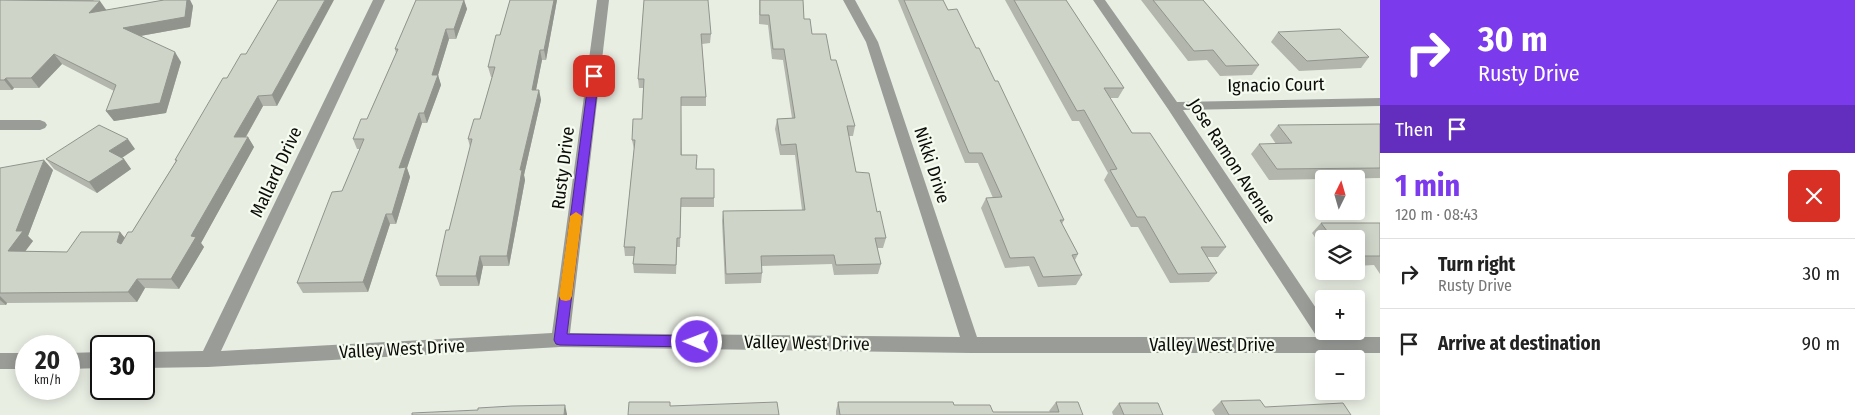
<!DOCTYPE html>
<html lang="en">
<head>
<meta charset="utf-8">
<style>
  body { margin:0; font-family:"Fira Sans Condensed",sans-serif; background:#f6f6f6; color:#222; height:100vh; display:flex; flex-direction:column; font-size:19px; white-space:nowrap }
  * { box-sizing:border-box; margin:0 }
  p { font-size:16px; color:#767676 }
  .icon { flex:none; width:28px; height:28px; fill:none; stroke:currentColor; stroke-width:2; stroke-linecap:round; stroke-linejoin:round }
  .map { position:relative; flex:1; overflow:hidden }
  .details { display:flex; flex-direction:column; background:#fff; width:475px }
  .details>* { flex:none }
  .hud { background:#7c3aed; color:#fff; overflow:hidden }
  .needle { width:32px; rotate:5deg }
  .controls { position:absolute; left:1315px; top:170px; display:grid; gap:10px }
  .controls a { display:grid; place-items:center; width:50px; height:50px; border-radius:5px; background:#fff; box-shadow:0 2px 12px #0003; font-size:25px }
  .speed { position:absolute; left:15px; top:335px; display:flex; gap:10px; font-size:25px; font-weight:700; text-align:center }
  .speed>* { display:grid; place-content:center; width:65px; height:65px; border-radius:50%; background:#fff; box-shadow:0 2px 12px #0003; line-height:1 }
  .speed small { font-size:12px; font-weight:400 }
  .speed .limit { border:2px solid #111; border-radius:8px; background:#fff; color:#111 }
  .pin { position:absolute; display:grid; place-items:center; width:42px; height:42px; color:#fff; margin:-21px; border-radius:10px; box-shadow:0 2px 8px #0006 }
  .me { position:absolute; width:55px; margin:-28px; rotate:271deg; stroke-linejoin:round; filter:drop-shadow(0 0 4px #0008) }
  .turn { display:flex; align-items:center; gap:18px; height:105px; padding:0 15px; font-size:22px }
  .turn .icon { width:65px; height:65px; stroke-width:2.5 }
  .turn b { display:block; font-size:35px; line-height:42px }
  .then { display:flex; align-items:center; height:48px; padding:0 15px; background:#0003; gap:10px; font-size:19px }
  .round { display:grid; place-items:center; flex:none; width:52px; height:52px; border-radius:5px; background:#f6f6f6 }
  .summary { display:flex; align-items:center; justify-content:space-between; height:85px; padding:0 15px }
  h1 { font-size:30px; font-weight:700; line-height:38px; color:#7c3aed }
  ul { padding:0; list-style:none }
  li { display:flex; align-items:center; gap:15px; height:70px; padding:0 15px; border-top:1px solid #e0e0e0 }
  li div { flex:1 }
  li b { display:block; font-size:19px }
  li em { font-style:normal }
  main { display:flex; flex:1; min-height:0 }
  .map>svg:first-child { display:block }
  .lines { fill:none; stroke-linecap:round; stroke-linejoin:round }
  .minor { fill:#9a9c98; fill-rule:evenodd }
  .wall { fill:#b2b6ad }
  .shaded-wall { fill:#91948d }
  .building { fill:#cfd4c9; stroke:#91948d }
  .route { fill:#7c3aed; stroke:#51269a }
  .slow { fill:#f59e0b }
  .labels { text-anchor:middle; stroke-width:4.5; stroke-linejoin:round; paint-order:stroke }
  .street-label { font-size:18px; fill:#0b0c09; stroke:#f6fbf0 }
</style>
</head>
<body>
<main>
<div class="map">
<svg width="1380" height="415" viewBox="0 0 1380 415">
  <rect width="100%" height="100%" fill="#e9eee3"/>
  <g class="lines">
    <g class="minor">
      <polygon points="373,0 385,0 221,351 552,333 597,0 609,0 570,333 960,337 866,42 843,0 855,0 878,42 977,337 1317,337 1168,109 1093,0 1105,0 1177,102 1380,98 1380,106 1183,110 1324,320 1324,331 1331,331 1336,337 1380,337 1380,353 971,353 560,347 208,367 144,368 144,352 203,351"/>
      <polygon points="0,120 40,120 45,122 47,125 45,128 40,130 0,130"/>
      <polygon points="101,352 101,368 69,369 69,353"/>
      <rect x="0" y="353" width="26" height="16"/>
    </g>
  </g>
  <g class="wall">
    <polygon points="0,0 93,0 106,10 164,0 190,0 193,6 190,27 140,36 181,62 166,113 114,121 106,111 114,91 62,64 39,88 14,88 12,90 0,90"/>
    <polygon points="278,0 277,106 263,106 246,137 248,137 254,147 201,243 204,247 179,289 145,288 137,302 7,303 6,305 0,305 0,168 53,170 28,236 33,241 25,251 67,252 120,232 125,238 132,232 176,161 175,160 227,78 246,54"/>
    <polygon points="416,0 464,0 467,9 456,39 449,39 438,75 441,85 427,123 422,123 407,168 410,177 396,224 390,224 368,292 303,293 297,283 342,191 360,149 357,149 353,139 367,119 396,53 395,49"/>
    <polygon points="510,0 557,0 546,60 542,60 536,90 539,90 541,100 524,175 525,180 509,266 483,266 479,286 440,286 436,276 449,230 470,147 468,139 480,119 492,77 491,77 488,67 500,35"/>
    <polygon points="644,0 711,34 710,43 702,44 706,97 706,106 681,106 682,155 696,169 714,198 714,207 681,207 680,247 677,247 676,274 634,273 633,264 634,256 625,256 624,247 634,149 632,140 642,119 643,88 639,88 638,79"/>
    <polygon points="759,0 803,0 804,19 812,34 831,60 855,126 853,136 849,136 856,172 877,212 886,238 883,248 877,248 881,264 878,274 834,275 832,264 761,266 762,273 761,283 725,284 722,221 723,211 802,210 795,155 780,155 775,129 777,119 792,118 783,60 772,59 768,25 759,24"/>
    <polygon points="898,0 943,0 948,10 976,48 1064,220 1062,224 1078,254 1075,260 1082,275 1076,285 1038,287 1029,266 1005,268 981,208 986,198 993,198 978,163 965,163"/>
    <polygon points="1005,0 1066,0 1124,88 1118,98 1110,98 1132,133 1226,247 1218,257 1207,257 1217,273 1209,282 1170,283 1138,227 1131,227 1104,180 1108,173 1079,121 1072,121"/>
    <polygon points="1141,0 1203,0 1259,65 1252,75 1220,76 1207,60 1188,61"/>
    <polygon points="1278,32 1369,57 1361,68 1299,71 1271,42"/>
    <polygon points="1380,124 1380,178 1269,180 1251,154 1259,144 1276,144 1270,135 1278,125"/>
    <polygon points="135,149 122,158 124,159 131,169 97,193 54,169 46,159"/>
    <polygon points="1321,223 1380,223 1380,274 1374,265 1356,266 1356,239 1324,239 1324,250 1312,233"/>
    <polygon points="1221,401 1265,407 1351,415 1215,415 1212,410"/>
    <polygon points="838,402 954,405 993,412 1050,412 1049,411 1056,402 1083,415 836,415 836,411"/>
    <polygon points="1119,403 1163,415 1113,415 1112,412"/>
  </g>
  <g class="shaded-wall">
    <polygon points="187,0 190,0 193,6 190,27 129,38 123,28"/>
    <polygon points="325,0 334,0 277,106 272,95"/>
    <polygon points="458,0 464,0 467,9 456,39 454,29"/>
    <polygon points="554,0 557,0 546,60 544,50"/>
    <polygon points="100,1 107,11 89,13"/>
    <polygon points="446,29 449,39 438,75 441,85 427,123 424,113 432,75"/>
    <polygon points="540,50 542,60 534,100 532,90"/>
    <polygon points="175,52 181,62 166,113 114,121 106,111"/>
    <polygon points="54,54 62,64 39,88 31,78"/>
    <polygon points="6,78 14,88 12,90 4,80"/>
    <polygon points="539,90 541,100 524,175 525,180 509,266 507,256 520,170"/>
    <polygon points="258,96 263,106 240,147 234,137"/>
    <polygon points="419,113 422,123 407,168 410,177 396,224 392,214 399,168"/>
    <polygon points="248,137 254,147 201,243 204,247 179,289 171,279 191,236"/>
    <polygon points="128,139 135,149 117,161 109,151"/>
    <polygon points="124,159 131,169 97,193 89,182"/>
    <polygon points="44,160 53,170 28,236 33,241 18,261 8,251"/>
    <polygon points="386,214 390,224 368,292 363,282"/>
    <polygon points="120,232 128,242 126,252 117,242"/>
    <polygon points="480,256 483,266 479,286 476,276"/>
    <polygon points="137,279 145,288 137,302 128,292"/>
    <polygon points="0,296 7,303 6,305 0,300"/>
    <polygon points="565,405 567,414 567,415 564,415"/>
  </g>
  <g class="building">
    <polygon points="0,0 100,1 89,13 164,0 187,0 185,17 123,28 175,52 160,103 106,111 116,85 54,54 31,78 6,78 4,80 0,80"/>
    <polygon points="278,0 325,0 272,95 258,96 234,137 248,137 191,236 196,237 171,279 137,279 128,292 0,293 0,168 44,160 16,231 23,231 8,251 67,252 81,232 120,232 117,242 121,244 128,232 132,232 177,160 175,160 223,78 227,78 241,54 246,54"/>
    <polygon points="416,0 464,0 454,29 446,29 432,75 438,75 424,113 419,113 399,168 406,167 392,214 386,214 363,282 297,283 332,192 342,191 364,139 353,139 361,119 367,119 398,49 395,49"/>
    <polygon points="510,0 554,0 544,50 540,50 532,90 539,90 520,170 522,170 507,256 480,256 476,276 436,276 446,230 449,230 472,139 468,139 474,119 480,119 495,67 488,67 496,35 500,35"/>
    <polygon points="644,0 708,0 711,34 701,34 706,97 681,97 681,155 697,155 696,169 714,169 714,198 681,198 680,238 677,238 676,265 633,264 635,247 624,247 635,140 632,140 633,119 642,119 644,79 638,79"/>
    <polygon points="760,0 803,0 804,19 810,19 812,34 826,34 831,60 836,60 855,126 847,126 856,172 869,173 877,212 880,211 886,238 875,238 881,264 836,265 834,255 761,256 762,273 726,274 723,211 805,210 796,144 781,145 777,119 795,118 784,49 773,49 769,15 760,15"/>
    <polygon points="904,0 943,0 948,10 957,9 976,48 979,48 995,81 998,81 1064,220 1060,220 1078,254 1072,255 1082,275 1043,277 1034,257 1010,258 986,198 1002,197 982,153 969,153"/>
    <polygon points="1014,0 1066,0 1124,88 1104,88 1132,133 1150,133 1226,247 1201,247 1217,273 1178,274 1145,217 1137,217 1110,170 1117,169 1084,110 1077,111"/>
    <polygon points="1153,0 1203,0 1259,65 1226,66 1213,50 1194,51"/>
    <polygon points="1340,29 1369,57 1307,61 1278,32"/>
    <polygon points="1380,124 1380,168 1277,169 1259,144 1292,143 1278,125"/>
    <polygon points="99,125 128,139 109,151 124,159 89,182 46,159"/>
    <polygon points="1321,223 1380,223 1380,256 1356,256 1356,239 1333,239"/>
    <polygon points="1260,400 1265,407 1343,403 1351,415 1229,415 1221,401"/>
    <polygon points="629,402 670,402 670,406 777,402 779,415 628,415"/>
    <polygon points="838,402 953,402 954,405 990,405 993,412 1059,412 1056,402 1078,402 1083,415 840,415"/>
    <polygon points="1119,403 1158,403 1163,415 1124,415"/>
    <polygon points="565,405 564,415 412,415 412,413 478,410 478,408 512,406"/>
  </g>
  <polygon class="route" points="594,72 599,76 567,334 697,336 702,338 704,342 702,345 697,347 560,345 556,344 554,340 589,76"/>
  <polygon class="slow" points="576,212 582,216 572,296 570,300 566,301 561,300 559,296 570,216"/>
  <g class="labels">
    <g class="street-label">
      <text transform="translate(1276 85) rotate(-1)" y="6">Ignacio Court</text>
      <text transform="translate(1232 161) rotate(57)" y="6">Jose Ramon Avenue</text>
      <text transform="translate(932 165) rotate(72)" y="6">Nikki Drive</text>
      <text transform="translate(563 168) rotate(-83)" y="6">Rusty Drive</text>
      <text transform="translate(276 172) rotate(-65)" y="6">Mallard Drive</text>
      <text transform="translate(807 343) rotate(1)" y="6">Valley West Drive</text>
      <text x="1212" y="351">Valley West Drive</text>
      <text transform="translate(402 349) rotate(-3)" y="6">Valley West Drive</text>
    </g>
  </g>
</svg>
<div class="controls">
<a><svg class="needle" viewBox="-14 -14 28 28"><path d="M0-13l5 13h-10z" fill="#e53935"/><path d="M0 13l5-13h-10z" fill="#767676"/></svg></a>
<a><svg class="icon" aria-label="layers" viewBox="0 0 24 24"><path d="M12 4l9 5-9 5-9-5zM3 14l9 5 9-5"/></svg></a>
<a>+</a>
<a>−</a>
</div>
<div class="speed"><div>20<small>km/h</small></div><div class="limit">30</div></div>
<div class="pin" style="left:594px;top:76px;background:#d93025"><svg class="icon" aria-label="arrive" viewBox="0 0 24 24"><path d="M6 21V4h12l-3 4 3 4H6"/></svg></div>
<svg class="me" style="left:697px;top:342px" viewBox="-20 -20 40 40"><circle r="17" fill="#7c3aed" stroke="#fff" stroke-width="3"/><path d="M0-11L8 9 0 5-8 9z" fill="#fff"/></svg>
</div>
<section class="details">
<div class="hud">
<div class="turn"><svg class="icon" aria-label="right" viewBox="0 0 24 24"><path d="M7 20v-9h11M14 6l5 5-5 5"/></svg><div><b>30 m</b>Rusty Drive</div></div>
<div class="then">Then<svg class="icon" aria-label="arrive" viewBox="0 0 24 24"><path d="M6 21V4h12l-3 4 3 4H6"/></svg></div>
</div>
<div class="summary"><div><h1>1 min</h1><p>120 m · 08:43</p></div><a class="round" style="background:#d93025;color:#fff"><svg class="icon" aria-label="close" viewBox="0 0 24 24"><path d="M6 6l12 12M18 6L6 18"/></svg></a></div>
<ul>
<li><svg class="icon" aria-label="right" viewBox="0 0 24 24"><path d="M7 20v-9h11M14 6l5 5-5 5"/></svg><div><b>Turn right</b><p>Rusty Drive</p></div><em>30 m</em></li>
<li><svg class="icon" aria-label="arrive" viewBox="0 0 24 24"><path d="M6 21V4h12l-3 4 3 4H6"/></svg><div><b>Arrive at destination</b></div><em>90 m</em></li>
</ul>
</section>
</main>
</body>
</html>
